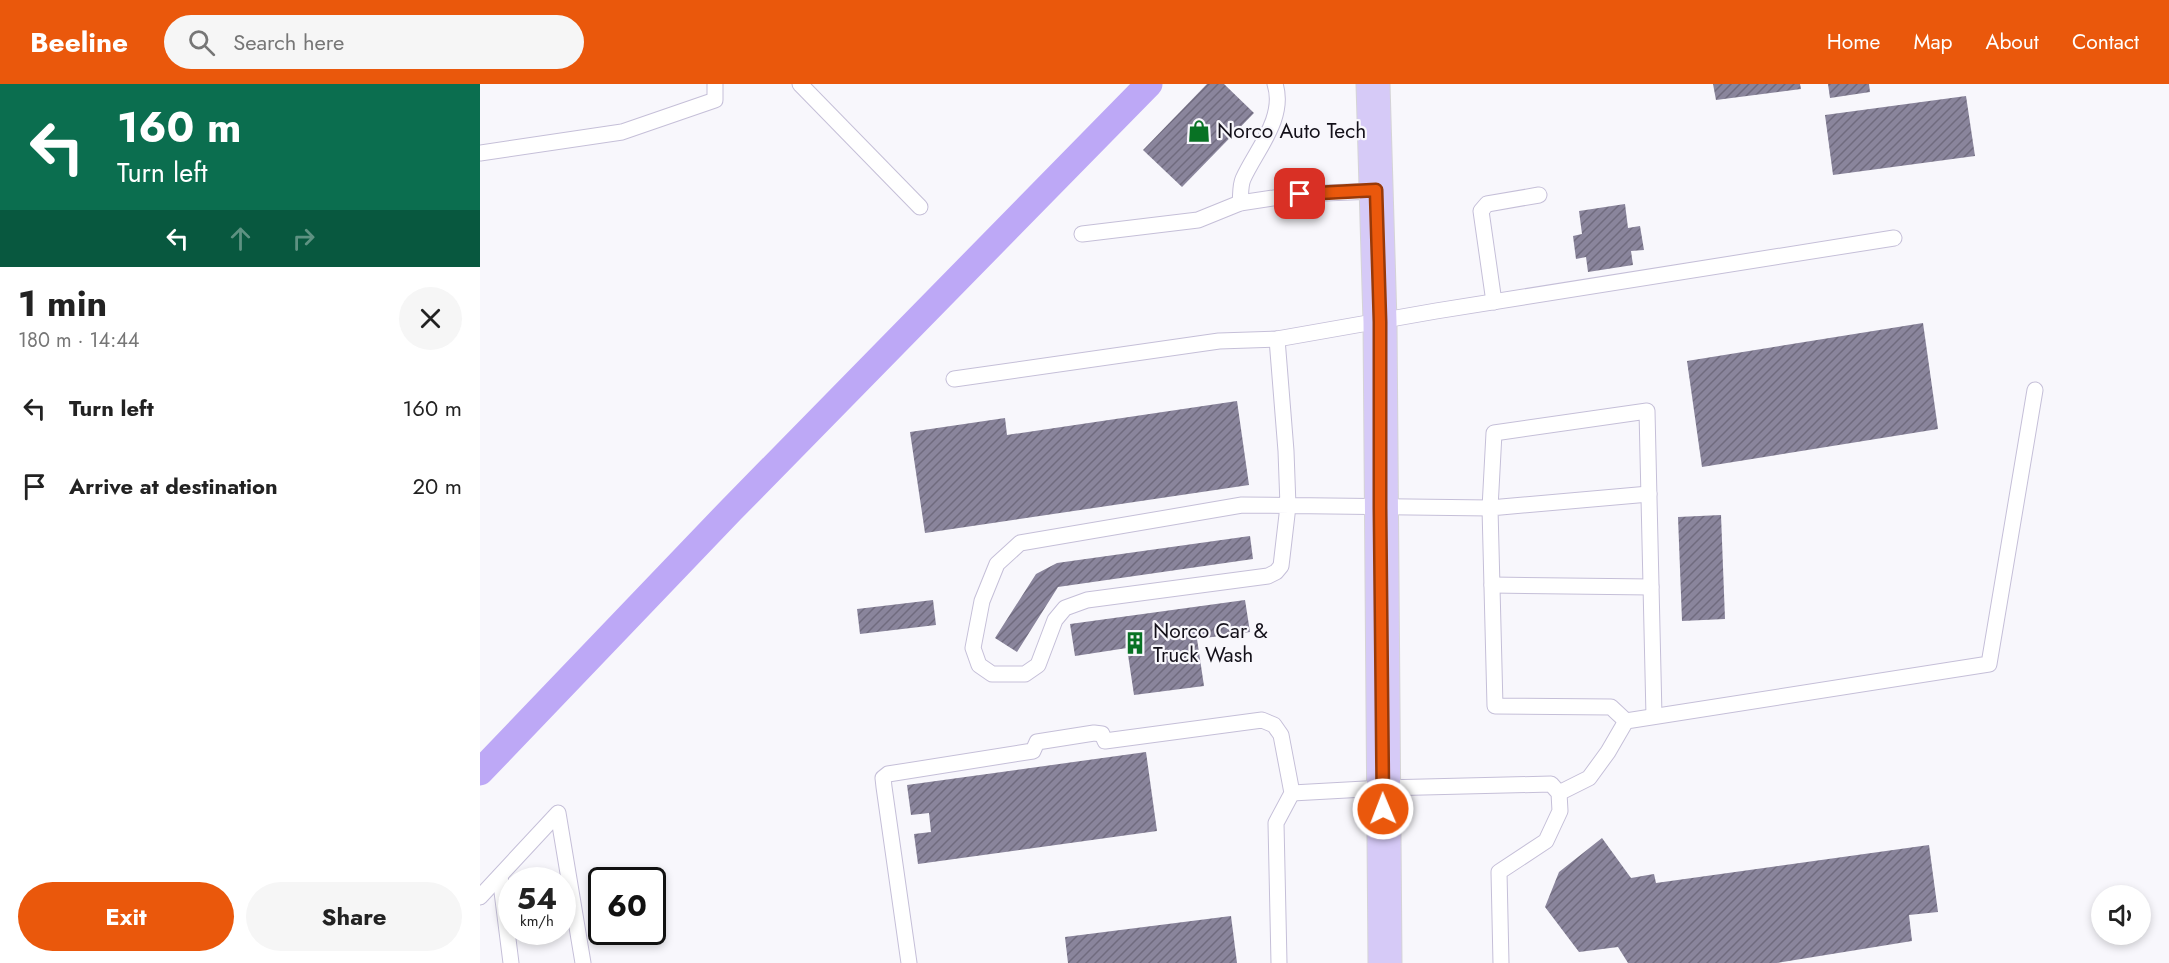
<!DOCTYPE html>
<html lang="en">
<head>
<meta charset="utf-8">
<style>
  body { margin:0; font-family:Jost,sans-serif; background:#f6f6f6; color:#222; height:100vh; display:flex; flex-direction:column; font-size:22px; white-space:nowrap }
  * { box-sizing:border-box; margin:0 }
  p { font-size:20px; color:#767676 }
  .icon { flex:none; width:33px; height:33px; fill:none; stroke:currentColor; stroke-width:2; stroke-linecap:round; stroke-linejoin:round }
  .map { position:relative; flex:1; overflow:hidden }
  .drawer { display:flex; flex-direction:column; background:#fff; width:480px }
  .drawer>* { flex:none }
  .hud { background:#0b6e4f; color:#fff; overflow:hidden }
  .controls { position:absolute; left:1611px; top:801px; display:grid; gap:12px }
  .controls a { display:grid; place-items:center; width:60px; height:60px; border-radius:50%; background:#fff; box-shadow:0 3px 9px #0003; font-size:30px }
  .speed { position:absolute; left:18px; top:783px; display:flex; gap:12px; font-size:30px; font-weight:700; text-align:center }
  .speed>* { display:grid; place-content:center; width:78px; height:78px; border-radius:50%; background:#fff; box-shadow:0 3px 9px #0003; line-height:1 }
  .speed small { font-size:15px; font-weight:400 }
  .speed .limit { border:3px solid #111; border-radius:9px; background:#fff; color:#111 }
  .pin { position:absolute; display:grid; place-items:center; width:51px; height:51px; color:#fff; margin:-26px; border-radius:12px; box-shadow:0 3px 9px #0006 }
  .me { position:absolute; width:66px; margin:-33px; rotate:359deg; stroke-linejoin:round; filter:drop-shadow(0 0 4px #0008) }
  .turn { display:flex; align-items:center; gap:21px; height:126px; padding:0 18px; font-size:27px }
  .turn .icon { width:78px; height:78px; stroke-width:2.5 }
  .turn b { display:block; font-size:42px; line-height:51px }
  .lanes { display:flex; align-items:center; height:57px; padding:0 18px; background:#0003; justify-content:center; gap:30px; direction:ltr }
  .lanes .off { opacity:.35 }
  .round { display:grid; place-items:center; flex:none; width:63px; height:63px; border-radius:32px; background:#f6f6f6 }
  .overview { display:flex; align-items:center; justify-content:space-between; height:102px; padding:0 18px }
  h1 { font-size:36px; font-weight:700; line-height:45px }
  .button { display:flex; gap:12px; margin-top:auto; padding:12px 18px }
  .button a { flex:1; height:69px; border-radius:36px; background:#ea580c; color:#fff; font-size:24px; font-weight:700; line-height:69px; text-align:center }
  .button a+a { background:#f6f6f6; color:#222 }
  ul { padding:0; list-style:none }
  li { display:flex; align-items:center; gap:18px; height:78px; padding:0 18px }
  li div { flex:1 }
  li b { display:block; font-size:22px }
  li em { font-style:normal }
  header { display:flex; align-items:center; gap:36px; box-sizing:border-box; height:84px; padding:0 30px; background:#ea580c; color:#fff }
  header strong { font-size:28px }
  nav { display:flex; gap:33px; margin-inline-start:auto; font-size:21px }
  .search { width:420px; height:54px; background:#f6f6f6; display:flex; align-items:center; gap:15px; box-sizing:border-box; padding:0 21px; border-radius:33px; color:#767676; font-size:22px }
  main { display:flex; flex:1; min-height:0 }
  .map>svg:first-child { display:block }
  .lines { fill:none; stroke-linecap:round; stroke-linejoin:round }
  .canal { stroke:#bda8f6; stroke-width:27 }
  .building { fill:url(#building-hatch) }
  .lane-casing { stroke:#c5bfd8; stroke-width:17 }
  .primary-casing { stroke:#d5d4d6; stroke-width:35 }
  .lane { stroke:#fff; stroke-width:15 }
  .primary { stroke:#d6caf7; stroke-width:33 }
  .route-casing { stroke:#983908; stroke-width:15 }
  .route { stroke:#ea580c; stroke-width:10 }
  .labels { text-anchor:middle; stroke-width:4.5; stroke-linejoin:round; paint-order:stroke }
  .poi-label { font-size:21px; fill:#131019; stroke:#f8f7fc; text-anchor:start }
</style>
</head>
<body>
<header>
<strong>Beeline</strong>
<div class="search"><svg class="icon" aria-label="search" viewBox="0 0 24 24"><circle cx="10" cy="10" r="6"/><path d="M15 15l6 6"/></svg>Search here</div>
<nav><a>Home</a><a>Map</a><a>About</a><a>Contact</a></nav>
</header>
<main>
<section class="drawer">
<div class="hud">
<div class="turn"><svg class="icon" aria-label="left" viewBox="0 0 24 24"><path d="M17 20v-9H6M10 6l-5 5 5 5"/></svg><div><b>160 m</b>Turn left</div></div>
<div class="lanes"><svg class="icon" aria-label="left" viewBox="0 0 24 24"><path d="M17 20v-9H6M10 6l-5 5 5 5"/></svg><svg class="icon off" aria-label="ahead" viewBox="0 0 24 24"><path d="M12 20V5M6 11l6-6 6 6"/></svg><svg class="icon off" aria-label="right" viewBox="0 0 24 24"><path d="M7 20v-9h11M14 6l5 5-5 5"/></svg></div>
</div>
<div class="overview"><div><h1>1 min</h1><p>180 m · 14:44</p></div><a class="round"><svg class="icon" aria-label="close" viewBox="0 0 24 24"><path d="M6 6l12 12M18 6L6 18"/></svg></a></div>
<ul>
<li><svg class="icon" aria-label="left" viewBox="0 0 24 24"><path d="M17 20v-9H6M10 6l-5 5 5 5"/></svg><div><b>Turn left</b></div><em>160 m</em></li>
<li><svg class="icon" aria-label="arrive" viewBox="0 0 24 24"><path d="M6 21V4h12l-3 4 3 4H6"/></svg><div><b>Arrive at destination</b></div><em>20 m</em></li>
</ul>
<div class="button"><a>Exit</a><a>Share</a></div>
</section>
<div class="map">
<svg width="1689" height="879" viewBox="0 0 1689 879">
  <defs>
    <pattern id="building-hatch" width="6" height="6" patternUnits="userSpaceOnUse" patternTransform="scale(1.5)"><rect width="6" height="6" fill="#8a859c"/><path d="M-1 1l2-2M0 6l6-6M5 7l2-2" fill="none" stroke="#706b7e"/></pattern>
  </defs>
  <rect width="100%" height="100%" fill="#f8f7fc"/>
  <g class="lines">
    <polyline class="canal" points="0,688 251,426 669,0"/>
  </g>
  <g class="building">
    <polygon points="727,0 744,0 774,29 702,103 663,66"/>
    <polygon points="1233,0 1320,0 1321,5 1236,16"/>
    <polygon points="1348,0 1389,0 1390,8 1350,14"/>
    <polygon points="1486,12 1495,72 1353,91 1345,31"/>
    <polygon points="1145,120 1148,144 1160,142 1164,166 1151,167 1153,181 1108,188 1106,173 1096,175 1093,152 1102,150 1099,127"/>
    <polygon points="1443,239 1458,345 1222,383 1207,277"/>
    <polygon points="757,317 769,401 445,449 430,348 525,334 527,351"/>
    <polygon points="1241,431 1245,535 1202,537 1198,433"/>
    <polygon points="770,452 773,475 578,503 537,568 515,554 556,490 577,479"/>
    <polygon points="453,516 456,541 380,550 377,525"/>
    <polygon points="765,516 770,548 717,555 724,602 654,611 647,564 595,572 590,540"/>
    <polygon points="666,668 677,747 438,780 434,750 451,748 449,729 431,731 427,701"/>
    <polygon points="1122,754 1151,794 1174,790 1176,799 1449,761 1458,828 1429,831 1432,857 1297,879 1148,879 1138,863 1099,868 1065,823 1079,788"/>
    <polygon points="751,832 757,879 588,879 585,853"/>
  </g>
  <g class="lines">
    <g class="lane-casing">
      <g id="lane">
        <polyline points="320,0 440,123"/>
        <polyline points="0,69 142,48 235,16 235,0"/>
        <path d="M760,119C761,111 760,102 763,95C776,66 806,34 795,0"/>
        <polyline points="602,150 718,136 760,119 820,110 896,107"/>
        <polyline points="1014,218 1001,127 1007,120 1059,111"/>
        <polyline points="797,255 806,367 808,422 801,482 796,488 788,492 607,516 585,524 575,536 558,581 545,590 512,590 499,581 493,564 502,517 517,480 540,459 762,421 1010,424 1014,349 1167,327 1174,632"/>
        <polyline points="474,295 739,257 797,255 956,227 1414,154"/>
        <polyline points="1012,501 1171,503"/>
        <polyline points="1146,637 1131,623 1015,622 1010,424 1169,410"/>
        <polyline points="812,709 903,704 1071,700 1079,709 1080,727 1066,757 1019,788 1021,879"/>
        <polyline points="1079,709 1109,694 1128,668 1146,637 1509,580 1555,306"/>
        <polyline points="20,792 31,879"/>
        <polyline points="0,813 78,729 103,879"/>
        <polyline points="429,879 404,703 403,694 408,690 553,667 557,658 614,649 622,650 625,657 782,636 794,641 801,651 812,709 796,739 799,879"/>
      </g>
    </g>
    <g class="primary-casing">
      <polyline id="primary" points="893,0 900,238 905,879"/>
    </g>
    <use href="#lane" class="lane"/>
    <use href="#primary" class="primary"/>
  </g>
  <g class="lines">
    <g class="route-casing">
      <polyline id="route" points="820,110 896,106 900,238 900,423 903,725"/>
    </g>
    <use href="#route" class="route"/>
  </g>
  <defs>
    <g id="shop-bare" transform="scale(1.8)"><path d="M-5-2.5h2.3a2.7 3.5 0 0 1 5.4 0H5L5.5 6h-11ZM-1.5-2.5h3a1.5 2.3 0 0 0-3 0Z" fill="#087224" stroke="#f8f7fc" stroke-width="2.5" paint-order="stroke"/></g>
    <g id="building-bare" transform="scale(1.8)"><path d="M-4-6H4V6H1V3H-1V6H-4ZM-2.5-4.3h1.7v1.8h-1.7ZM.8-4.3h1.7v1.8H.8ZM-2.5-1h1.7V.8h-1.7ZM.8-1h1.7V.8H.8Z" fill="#087224" stroke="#f8f7fc" stroke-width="2.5" paint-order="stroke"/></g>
  </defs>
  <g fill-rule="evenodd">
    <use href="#shop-bare" x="719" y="47"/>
    <use href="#building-bare" x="655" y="559"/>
  </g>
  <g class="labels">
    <g class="poi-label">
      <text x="737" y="54">Norco Auto Tech</text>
      <text x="673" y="554">Norco Car &amp;<tspan x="673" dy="24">Truck Wash</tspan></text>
    </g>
  </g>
</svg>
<div class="controls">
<a><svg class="icon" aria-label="sound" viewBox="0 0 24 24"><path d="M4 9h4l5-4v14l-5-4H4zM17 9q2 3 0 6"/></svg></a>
</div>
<div class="speed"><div>54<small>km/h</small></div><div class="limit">60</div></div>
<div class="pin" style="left:820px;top:110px;background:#d93025"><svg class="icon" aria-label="arrive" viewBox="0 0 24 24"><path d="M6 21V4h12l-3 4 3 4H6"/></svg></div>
<svg class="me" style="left:903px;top:725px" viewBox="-20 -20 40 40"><circle r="17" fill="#ea580c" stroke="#fff" stroke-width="3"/><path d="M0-11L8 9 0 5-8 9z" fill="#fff"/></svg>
</div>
</main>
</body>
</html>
